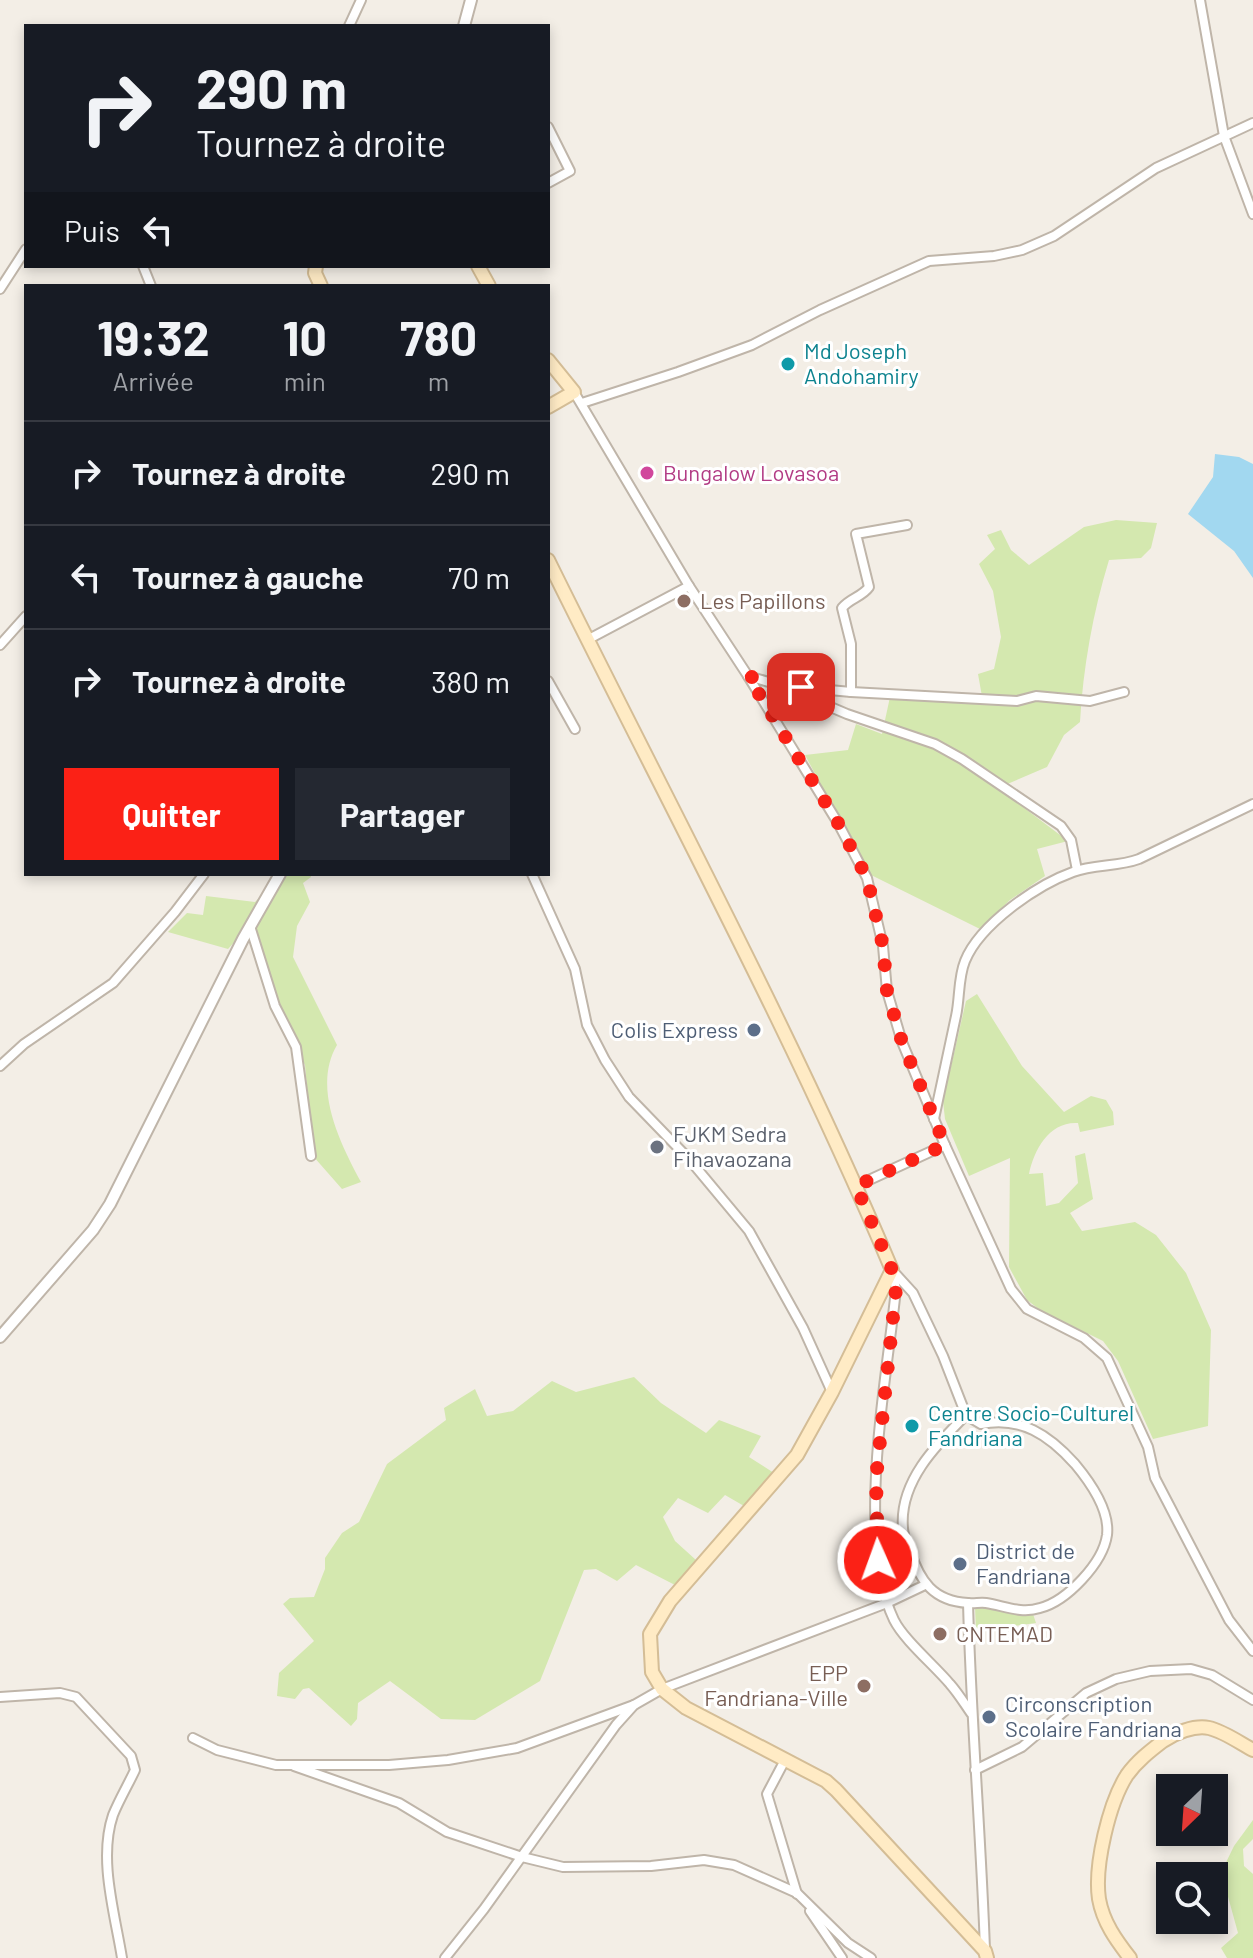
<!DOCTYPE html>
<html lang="fr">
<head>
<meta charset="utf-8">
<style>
  body { margin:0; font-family:Barlow,sans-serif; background:#242831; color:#f1f3f6; height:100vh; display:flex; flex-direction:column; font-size:30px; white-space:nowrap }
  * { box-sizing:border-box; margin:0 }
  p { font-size:26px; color:#9ea1a6 }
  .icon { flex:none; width:44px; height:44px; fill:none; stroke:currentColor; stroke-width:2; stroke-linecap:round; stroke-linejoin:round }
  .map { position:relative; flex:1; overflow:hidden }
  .details { position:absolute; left:24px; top:284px; width:526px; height:592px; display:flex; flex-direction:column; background:#171b24; border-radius:0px; box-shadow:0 4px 12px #0003 }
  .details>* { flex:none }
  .hud { position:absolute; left:24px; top:24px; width:526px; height:244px; border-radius:0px; box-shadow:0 4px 12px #0003; background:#171b24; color:#f1f3f6; overflow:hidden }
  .needle { width:52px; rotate:205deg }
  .tools { position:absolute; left:1156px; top:1774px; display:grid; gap:16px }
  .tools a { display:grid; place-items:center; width:72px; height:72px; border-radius:0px; background:#171b24; box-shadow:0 4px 12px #0003; font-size:40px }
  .pin { position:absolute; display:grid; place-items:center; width:68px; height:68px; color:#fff; margin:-34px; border-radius:16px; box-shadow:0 4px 12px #0006 }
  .me { position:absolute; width:88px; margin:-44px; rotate:358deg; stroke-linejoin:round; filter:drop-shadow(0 0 6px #0008) }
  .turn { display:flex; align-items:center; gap:28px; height:168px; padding:0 40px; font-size:36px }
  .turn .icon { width:104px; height:104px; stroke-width:2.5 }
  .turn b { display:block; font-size:56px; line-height:68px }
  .then { display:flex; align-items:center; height:76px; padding:0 40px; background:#0003; gap:16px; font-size:30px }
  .eta { display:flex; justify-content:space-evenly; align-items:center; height:136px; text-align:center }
  .eta b { font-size:48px; font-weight:700; line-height:56px }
  .action { display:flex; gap:16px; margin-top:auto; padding:16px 40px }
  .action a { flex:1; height:92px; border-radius:0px; background:#fb2116; color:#fff; font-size:32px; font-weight:700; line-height:92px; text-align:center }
  .action a+a { background:#242831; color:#f1f3f6 }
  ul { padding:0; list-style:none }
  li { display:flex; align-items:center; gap:24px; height:104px; padding:0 40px; border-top:2px solid #363941 }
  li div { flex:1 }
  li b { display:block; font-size:30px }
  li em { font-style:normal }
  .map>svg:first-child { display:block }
  .green { fill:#d4e8af }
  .water { fill:#a2d8f0 }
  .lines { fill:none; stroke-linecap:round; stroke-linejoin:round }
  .minor-casing { stroke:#bfb5a9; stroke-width:12 }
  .tertiary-casing { stroke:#bfb5a9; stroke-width:14 }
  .secondary-casing { stroke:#d4bd96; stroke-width:16 }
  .minor { stroke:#fff; stroke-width:8 }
  .tertiary { stroke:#fff; stroke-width:10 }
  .secondary { stroke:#ffebc5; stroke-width:12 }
  .route { stroke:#fb2116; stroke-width:14; stroke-dasharray:0 25.2 }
  .culture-dot { fill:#0f9aa8; stroke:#fff; stroke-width:3 }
  .hotel-dot { fill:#d1479c; stroke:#fff; stroke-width:3 }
  .education-dot { fill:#8d6e63; stroke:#fff; stroke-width:3 }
  .service-dot { fill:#5c6f8a; stroke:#fff; stroke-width:3 }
  .worship-dot { fill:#6b7280; stroke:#fff; stroke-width:3 }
  .labels { text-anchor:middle; stroke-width:6; stroke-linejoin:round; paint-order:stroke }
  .culture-label { font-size:22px; fill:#0d838f; stroke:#fff; text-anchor:start }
  .hotel-label { font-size:22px; fill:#b23c85; stroke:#fff; text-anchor:start }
  .education-label { font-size:22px; fill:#785e54; stroke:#fff; text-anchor:start }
  .service-label { font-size:22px; fill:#4e5e75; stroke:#fff; text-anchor:start }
  .worship-label { font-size:22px; fill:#5b616d; stroke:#fff; text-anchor:start }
</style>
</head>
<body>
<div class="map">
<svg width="1253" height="1958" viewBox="0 0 1253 1958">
  <rect width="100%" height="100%" fill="#f3eee6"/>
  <g class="green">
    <path d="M1116,520L1157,523L1151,548L1141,558L1109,560C1093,612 1083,668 1080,722L1064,735L1047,767L998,788L1068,841L1037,849L1045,876L1010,900L980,929L869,874L805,755L848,750L856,724L882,734L890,697L983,702L978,674L994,669L1001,637L993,591L979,564L995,549L987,535L1001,530L1011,550L1029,565L1084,527Z"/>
    <path d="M281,874H310L311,877L303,883L310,902L297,926L293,957L337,1045C312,1087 340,1143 361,1182L342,1189L313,1156L305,1065L280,1019L249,926L228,949L168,932L187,913L203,915L206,896L255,902Z"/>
    <path d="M977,994L1022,1066L1064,1112L1091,1096L1106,1100L1113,1112L1114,1125L1080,1132L1078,1123C1050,1121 1034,1149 1029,1174L1043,1173L1046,1206L1059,1203L1078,1183L1075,1156L1085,1153L1093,1199L1070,1213L1082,1231L1135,1222L1156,1235L1186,1273L1211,1330L1208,1426L1153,1439L1118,1361L1103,1341L1040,1310L1027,1300L1009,1267L1010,1158L969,1176L945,1119L943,1101L966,1001Z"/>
    <polygon points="634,1377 661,1403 706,1433 719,1420 761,1436 749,1457 774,1473 744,1506 725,1495 708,1513 678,1498 663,1517 675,1541 696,1560 675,1585 636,1565 617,1581 596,1569 584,1570 540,1681 475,1720 441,1719 390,1681 358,1703 357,1719 351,1726 309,1688 303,1689 295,1699 277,1696 279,1673 314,1641 283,1604 290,1598 314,1597 325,1569 325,1558 342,1533 359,1522 387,1464 446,1420 444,1408 475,1389 487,1416 513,1411 552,1381 576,1392"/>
    <polygon points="981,1606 1023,1615 1033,1614 1036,1623 976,1631 975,1607"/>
    <polygon points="1253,1820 1253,1839 1243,1849 1244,1866 1253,1874 1253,1958 1227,1958 1221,1948 1238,1933 1227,1893 1214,1920 1214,1887 1234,1846"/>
  </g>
  <polygon class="water" points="1215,454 1239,457 1253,464 1253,578 1234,551 1188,514 1213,477"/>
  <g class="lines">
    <g class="minor-casing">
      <g id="minor">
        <polyline points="1200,0 1224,136 1253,214"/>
        <polyline points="349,26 361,0"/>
        <polyline points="548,127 570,171 548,183"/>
        <polyline points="143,266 151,286"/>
        <polyline points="0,289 26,249"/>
        <polyline points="574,392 689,586 748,676 838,823 867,878 883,946 887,991 902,1042 945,1145 1011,1289 1027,1309 1084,1338 1107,1358 1148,1447 1155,1478 1229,1620 1253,1651"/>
        <polyline points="582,403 678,372 752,345 820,310 929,261 994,256 1022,250 1054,236 1156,168 1253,123"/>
        <polyline points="587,640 689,586"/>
        <polyline points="0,645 26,616"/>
        <polyline points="748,676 779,685 847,714 935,744 962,759 1061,826 1071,840 1077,870"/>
        <polyline points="548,681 575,729"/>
        <polyline points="787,686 851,692 1017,701 1036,696 1090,701 1124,692"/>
        <path d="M851,692V644L842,608C850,598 862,597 869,587L856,534L907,525"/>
        <polyline points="532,874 575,969 587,1025 605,1060 629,1097 689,1159 749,1231 803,1328 832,1392"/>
        <polyline points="250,926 275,1006 296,1047 311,1156"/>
        <polyline points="0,1066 24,1044 113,983 175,912 204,874"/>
        <path d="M934,1119C941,1085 949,1050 956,1016C960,998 958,978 965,961C980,924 1037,885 1073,872C1094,864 1118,867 1139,859L1253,804"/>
        <polyline points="856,1186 945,1145"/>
        <path d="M892,1270L913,1293L943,1356L966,1415L981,1424C1021,1416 1049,1435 1075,1464C1090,1482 1110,1510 1107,1535C1103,1563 1067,1601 1040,1608C1021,1614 1005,1606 986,1603C980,1602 974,1604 968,1603C933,1601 920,1581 910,1551C907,1544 903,1535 903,1528C899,1482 936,1445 966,1415"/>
        <path d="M893,1274L896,1289C887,1378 855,1539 894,1620C904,1640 934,1665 950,1684C958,1693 964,1703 971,1713"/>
        <path d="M968,1603C971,1719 981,1834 985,1950"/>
        <path d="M0,1697L60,1693L76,1697L131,1756L135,1770C128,1785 119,1800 113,1815C98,1859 115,1914 122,1958"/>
        <polyline points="193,1738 217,1750 276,1765 389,1765 448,1760 517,1748 634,1705"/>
        <polyline points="785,1760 767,1794 797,1894"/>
        <polyline points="294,1766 399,1803 447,1832 522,1857 563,1867 651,1866 704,1860 734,1865 797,1893 848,1943 871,1958"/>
        <polyline points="975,1770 1022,1747 1086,1693 1116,1679 1150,1671 1191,1669 1212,1675 1253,1700"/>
        <polyline points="810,1911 842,1958"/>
        <polyline points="445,1958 484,1909 616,1725 634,1705 662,1689 887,1603 925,1585"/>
      </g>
    </g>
    <g class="tertiary-casing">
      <g id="tertiary">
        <polyline points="464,26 471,0"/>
        <polyline points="0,1337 93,1230 110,1204 243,939 280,874"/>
      </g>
    </g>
    <g class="secondary-casing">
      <g id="secondary">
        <polyline points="316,266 315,273 321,286"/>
        <polyline points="478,266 489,286"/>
        <polyline points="548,360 574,392 548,407"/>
        <path d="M548,560C664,796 790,1028 892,1270L832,1392L797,1455L670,1601L650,1634L652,1672L662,1689L686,1708L826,1781L836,1790L985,1951L987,1958"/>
        <path d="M1130,1958C1116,1940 1103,1922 1099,1899C1094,1866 1109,1803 1127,1775C1137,1761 1150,1751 1163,1741C1175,1733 1194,1725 1209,1728C1223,1731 1240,1743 1253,1750"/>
      </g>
    </g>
    <use href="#minor" class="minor"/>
    <use href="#tertiary" class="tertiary"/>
    <use href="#secondary" class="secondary"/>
  </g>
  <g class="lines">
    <polyline class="route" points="801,687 779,685 748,676 838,823 867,878 883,946 887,991 902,1042 945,1145 856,1186 892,1270 896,1289 876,1479 878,1560"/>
  </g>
  <g class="culture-dot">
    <circle cx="788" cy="364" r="8"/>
    <circle cx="912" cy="1426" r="8"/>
  </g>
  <circle class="hotel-dot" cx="647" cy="473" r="8"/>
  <g class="education-dot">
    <circle cx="684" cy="601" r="8"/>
    <circle cx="940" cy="1634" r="8"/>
    <circle cx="864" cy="1686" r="8"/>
  </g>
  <g class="service-dot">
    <circle cx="754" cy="1030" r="8"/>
    <circle cx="960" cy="1564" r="8"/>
    <circle cx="989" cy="1717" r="8"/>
  </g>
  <circle class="worship-dot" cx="657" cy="1147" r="8"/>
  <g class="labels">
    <g class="culture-label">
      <text x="804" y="359">Md Joseph<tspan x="804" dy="25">Andohamiry</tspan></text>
      <text x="928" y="1421">Centre Socio-Culturel<tspan x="928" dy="25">Fandriana</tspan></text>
    </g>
    <g class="hotel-label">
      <text x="663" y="481">Bungalow Lovasoa</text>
    </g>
    <g class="education-label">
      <text x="700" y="609">Les Papillons</text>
      <text x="956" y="1642">CNTEMAD</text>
      <text x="848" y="1681" text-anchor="end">EPP<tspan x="848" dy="25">Fandriana-Ville</tspan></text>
    </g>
    <g class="service-label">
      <text x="738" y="1038" text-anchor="end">Colis Express</text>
      <text x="976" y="1559">District de<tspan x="976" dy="25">Fandriana</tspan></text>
      <text x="1005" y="1712">Circonscription<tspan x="1005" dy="25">Scolaire Fandriana</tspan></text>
    </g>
    <g class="worship-label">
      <text x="673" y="1142">FJKM Sedra<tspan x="673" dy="25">Fihavaozana</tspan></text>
    </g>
  </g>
</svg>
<div class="tools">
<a><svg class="needle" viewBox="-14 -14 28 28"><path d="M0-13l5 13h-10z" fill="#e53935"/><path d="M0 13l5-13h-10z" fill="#9ea1a6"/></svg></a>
<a><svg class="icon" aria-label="search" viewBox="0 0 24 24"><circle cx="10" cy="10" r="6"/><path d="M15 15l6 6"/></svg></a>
</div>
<div class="pin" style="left:801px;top:687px;background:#d93025"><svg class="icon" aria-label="arrive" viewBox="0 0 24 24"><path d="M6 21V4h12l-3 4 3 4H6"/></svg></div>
<svg class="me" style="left:878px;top:1560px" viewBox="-20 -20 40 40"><circle r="17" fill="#fb2116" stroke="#fff" stroke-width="3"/><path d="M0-11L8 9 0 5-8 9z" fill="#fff"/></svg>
<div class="hud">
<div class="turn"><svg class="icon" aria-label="right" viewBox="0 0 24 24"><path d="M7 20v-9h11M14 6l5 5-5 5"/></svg><div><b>290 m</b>Tournez à droite</div></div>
<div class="then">Puis<svg class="icon" aria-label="left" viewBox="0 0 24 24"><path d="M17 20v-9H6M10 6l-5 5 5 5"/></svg></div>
</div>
<section class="details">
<div class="eta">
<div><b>19:32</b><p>Arrivée</p></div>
<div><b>10</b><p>min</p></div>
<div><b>780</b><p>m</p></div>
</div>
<ul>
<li><svg class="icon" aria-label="right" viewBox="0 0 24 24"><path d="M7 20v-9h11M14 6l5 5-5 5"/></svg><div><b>Tournez à droite</b></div><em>290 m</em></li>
<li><svg class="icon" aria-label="left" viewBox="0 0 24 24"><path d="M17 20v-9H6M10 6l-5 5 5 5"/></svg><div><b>Tournez à gauche</b></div><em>70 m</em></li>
<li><svg class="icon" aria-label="right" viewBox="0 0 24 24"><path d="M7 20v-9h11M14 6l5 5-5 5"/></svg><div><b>Tournez à droite</b></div><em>380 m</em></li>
</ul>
<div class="action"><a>Quitter</a><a>Partager</a></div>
</section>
</div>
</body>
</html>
